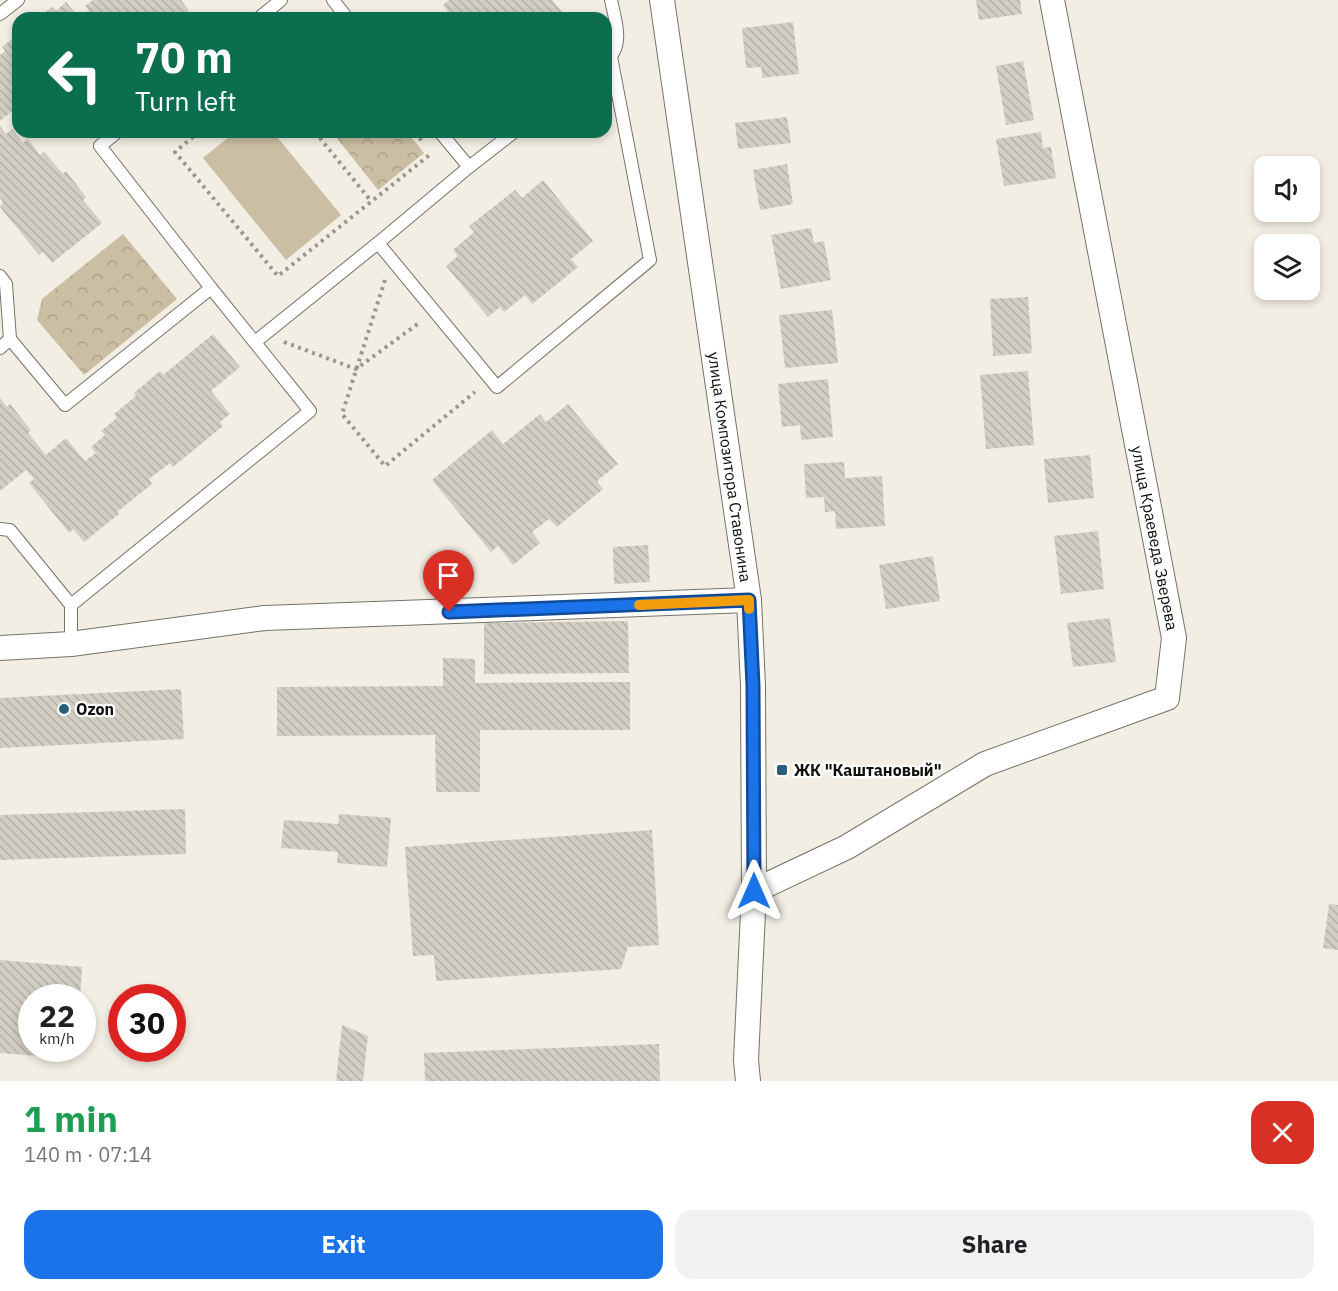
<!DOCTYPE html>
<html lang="en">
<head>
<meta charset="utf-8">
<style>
  body { margin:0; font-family:"IBM Plex Sans",sans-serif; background:#f2f2f2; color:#202124; height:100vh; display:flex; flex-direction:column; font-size:22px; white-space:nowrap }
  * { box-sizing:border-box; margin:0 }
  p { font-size:20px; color:#757577 }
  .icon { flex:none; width:33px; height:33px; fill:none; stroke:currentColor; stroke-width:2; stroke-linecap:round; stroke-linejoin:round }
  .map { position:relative; height:1081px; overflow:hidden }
  .drawer { display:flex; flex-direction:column; background:#fff; flex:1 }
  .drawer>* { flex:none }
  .guide { position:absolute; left:12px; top:12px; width:600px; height:126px; border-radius:18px; box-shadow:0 3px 9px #0003; background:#0b6e4f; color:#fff; overflow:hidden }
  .controls { position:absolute; left:1254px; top:156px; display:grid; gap:12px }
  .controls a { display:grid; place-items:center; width:66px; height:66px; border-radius:12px; background:#fff; box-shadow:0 3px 9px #0003; font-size:30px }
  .speed { position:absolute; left:18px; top:984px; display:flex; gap:12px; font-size:30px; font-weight:700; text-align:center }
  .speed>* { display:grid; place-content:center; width:78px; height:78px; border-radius:50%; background:#fff; box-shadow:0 3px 9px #0003; line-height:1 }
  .speed small { font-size:15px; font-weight:400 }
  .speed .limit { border:9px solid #d22; background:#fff; color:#111 }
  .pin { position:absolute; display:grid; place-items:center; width:51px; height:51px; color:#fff; margin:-62px -26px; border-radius:50% 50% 50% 0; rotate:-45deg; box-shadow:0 0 6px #0007 }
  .pin .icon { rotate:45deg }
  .me { position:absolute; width:66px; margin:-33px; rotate:0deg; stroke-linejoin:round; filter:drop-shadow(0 0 4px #0008) }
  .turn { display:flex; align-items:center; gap:21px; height:126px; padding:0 24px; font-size:27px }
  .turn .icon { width:78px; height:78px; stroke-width:2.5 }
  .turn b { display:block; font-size:42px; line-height:51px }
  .round { display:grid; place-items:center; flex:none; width:63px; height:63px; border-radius:18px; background:#f2f2f2 }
  .headline { display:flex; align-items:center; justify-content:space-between; height:102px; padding:0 24px }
  h1 { font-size:36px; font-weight:800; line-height:45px; color:#1e9e55 }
  .button { display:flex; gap:12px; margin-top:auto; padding:12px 24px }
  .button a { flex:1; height:69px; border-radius:18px; background:#1a73e8; color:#fff; font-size:24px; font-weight:800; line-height:69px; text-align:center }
  .button a+a { background:#f2f2f2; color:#202124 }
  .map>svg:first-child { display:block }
  .grass { fill:#cabea3 }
  .park { fill:url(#park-crowns) }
  .building { fill:url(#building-back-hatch) }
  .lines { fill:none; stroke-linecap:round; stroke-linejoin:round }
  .lane-casing { stroke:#767268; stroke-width:14 }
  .street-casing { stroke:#767268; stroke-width:26 }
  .path { stroke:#99968d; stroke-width:4; stroke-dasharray:3 4.5; stroke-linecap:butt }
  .lane { stroke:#fff; stroke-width:12 }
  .street { stroke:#fff; stroke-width:24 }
  .route-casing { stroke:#114b97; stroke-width:15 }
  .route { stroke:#1a73e8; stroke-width:10 }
  .slow { stroke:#f59e0b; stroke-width:10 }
  .poi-dot { fill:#2b5e7b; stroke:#fff; stroke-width:2 }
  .labels { text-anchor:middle; stroke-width:4.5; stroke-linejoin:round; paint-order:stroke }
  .street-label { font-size:16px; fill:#100f0b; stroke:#fff }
  .poi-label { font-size:16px; font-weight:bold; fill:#100f0b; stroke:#fff; text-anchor:start }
</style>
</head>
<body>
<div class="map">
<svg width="1338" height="1081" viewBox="0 0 1338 1081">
  <defs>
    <pattern id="park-crowns" width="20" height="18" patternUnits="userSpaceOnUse" patternTransform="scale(1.5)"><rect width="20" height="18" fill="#cabea3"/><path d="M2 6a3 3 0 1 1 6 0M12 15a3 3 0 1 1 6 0" fill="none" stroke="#aca28b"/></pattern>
    <pattern id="building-back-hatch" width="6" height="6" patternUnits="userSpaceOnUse" patternTransform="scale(1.5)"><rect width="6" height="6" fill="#d2cec3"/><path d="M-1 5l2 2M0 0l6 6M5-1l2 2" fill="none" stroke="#b3b0a6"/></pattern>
  </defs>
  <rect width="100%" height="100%" fill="#f3eee3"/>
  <polygon class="grass" points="235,132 273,132 341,215 286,260 203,158"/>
  <g class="park">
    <polygon points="332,132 407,132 424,153 378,190"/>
    <polygon points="123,234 177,299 84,375 37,320 42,299"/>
  </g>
  <g class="building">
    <polygon points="93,0 181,0 189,11 180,18 79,18 89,10 85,6"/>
    <polygon points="449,0 552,0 567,18 440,18 448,11 443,5"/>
    <polygon points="976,0 1020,0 1022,14 979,20"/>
    <polygon points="66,2 79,18 38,18 52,7 56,11"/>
    <polygon points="793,22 799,74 762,78 761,67 746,68 742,28"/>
    <polygon points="18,34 18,106 0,121 0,55 5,51 2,47"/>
    <polygon points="1023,61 1034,120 1006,125 996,66"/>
    <polygon points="787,117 791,143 738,149 735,123"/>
    <polygon points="0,126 6,134 12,129 23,143 28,139 40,155 44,152 63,174 66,171 86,197 83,200 102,223 52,263 43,252 39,255 0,207 3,202 0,198"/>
    <polygon points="1041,132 1043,148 1051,147 1056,178 1004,186 996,139"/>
    <polygon points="787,164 793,204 760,210 753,170"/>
    <polygon points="543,180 593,241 571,259 578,267 532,304 525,295 504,312 500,307 488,317 446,266 458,256 453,250 474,232 469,226 515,190 522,198"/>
    <polygon points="811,228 814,243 824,241 831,280 781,289 771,235"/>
    <polygon points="1028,297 1032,353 993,356 990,299"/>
    <polygon points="832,310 838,363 785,368 779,315"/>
    <polygon points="213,334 240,367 211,391 230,414 220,422 223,426 173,467 170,463 149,479 152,484 117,512 119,514 84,542 73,529 69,533 29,483 34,479 26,470 0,491 0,398 7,407 10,404 31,430 28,433 46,455 66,438 85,461 96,453 91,447 105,435 101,431 117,418 114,414 136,396 134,393 160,371 163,375"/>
    <polygon points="1028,371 1034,445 986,449 980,375"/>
    <polygon points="828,379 833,437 801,440 800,425 782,427 778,384"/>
    <polygon points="568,404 618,464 597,481 603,489 557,527 549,519 532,532 540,543 513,565 498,546 491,552 432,480 492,430 503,444 540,414 546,422"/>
    <polygon points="1090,455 1094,498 1048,503 1044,459"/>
    <polygon points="844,462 845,478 882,476 885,526 836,529 835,511 825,512 824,497 806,498 804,464"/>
    <polygon points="1098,531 1104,589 1061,594 1054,536"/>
    <polygon points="648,545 650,582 614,584 613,547"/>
    <polygon points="933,556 940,601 886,609 879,565"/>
    <polygon points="1110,618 1116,662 1073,667 1067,623"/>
    <polygon points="628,621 629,673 484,674 484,623"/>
    <polygon points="443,658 475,659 475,683 630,682 630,730 480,730 480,792 436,792 435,735 277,736 277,687 443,686"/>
    <polygon points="181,689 184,739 0,748 0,698"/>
    <polygon points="185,809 186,854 0,860 0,815"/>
    <polygon points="339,814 391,818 387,867 337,863 338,852 281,848 284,820 338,824"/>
    <polygon points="652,830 659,945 628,947 621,969 436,981 434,955 413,956 405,847"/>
    <polygon points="1329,904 1338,905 1338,950 1323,948"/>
    <polygon points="0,960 82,967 80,998 32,998 32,1048 65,1048 64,1058 0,1053"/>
    <polygon points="342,1025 368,1036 363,1081 336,1081"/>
    <polygon points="659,1044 660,1081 425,1081 424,1053"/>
  </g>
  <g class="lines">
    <g class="lane-casing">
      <g id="lane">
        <polyline points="333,0 347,18"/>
        <polyline points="0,14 18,0"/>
        <polyline points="259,18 281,0"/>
        <path d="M606,61C625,46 615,20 611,0"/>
        <polyline points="117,132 100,146 211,288"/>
        <polyline points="440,132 469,167 514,132"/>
        <polyline points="469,167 378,243 497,387 650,260 611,57"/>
        <polyline points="0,276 6,284 10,339 65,405 211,288 310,411 71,605 71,644"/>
        <polyline points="255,342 378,243"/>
        <polyline points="0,348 10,339"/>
        <polyline points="0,529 10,530 71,605"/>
      </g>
    </g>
    <g class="street-casing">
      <g id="street">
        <polyline points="662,0 749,600 753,686 754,891 746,1060 748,1081"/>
        <polyline points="0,648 71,644 265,618 749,600"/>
        <polyline points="754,891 847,847 985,764 1167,698 1174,638 1052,0"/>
      </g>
    </g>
    <g class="path">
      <polyline points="199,132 175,152 278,276 432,153"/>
      <polyline points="315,132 371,201"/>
      <polyline points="415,132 422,141"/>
      <polyline points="319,138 326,132"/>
      <polyline points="385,280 342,414 385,466 475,392"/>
      <polyline points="284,342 356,369 419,323"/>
    </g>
    <use href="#lane" class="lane"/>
    <use href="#street" class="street"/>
  </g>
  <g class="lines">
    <g class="route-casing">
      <polyline id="route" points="449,612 749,600 753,686 754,891"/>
    </g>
    <use href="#route" class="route"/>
    <polyline class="slow" points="639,605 749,600 749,609"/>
  </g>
  <g class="poi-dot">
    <circle cx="64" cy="709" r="6"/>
    <rect x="776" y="764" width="12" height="12" rx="3"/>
  </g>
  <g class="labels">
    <g class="street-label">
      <text transform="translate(730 467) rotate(82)" y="6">улица Композитора Ставонина</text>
      <text transform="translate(1155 538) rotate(79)" y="6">улица Краеведа Зверева</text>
    </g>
    <g class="poi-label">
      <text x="76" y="715">Ozon</text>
      <text x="794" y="776">ЖК "Каштановый"</text>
    </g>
  </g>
</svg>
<div class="controls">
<a><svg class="icon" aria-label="sound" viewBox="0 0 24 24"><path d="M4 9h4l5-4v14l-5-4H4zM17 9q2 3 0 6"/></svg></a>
<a><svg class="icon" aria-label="layers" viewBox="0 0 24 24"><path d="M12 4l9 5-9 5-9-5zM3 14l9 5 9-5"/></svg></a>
</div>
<div class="speed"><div>22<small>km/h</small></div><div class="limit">30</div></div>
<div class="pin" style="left:449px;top:612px;background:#d93025"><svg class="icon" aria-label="arrive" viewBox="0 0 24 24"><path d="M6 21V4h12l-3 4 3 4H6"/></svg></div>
<svg class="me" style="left:754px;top:891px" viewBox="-20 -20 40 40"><path d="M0-17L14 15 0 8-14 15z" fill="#1a73e8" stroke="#fff" stroke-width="4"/></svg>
<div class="guide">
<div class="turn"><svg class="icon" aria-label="left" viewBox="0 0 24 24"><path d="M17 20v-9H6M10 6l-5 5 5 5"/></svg><div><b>70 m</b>Turn left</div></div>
</div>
</div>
<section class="drawer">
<div class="headline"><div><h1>1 min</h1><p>140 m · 07:14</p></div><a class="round" style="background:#d93025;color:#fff"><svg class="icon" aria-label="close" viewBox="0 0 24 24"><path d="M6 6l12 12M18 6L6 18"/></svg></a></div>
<div class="button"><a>Exit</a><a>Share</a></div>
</section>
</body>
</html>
